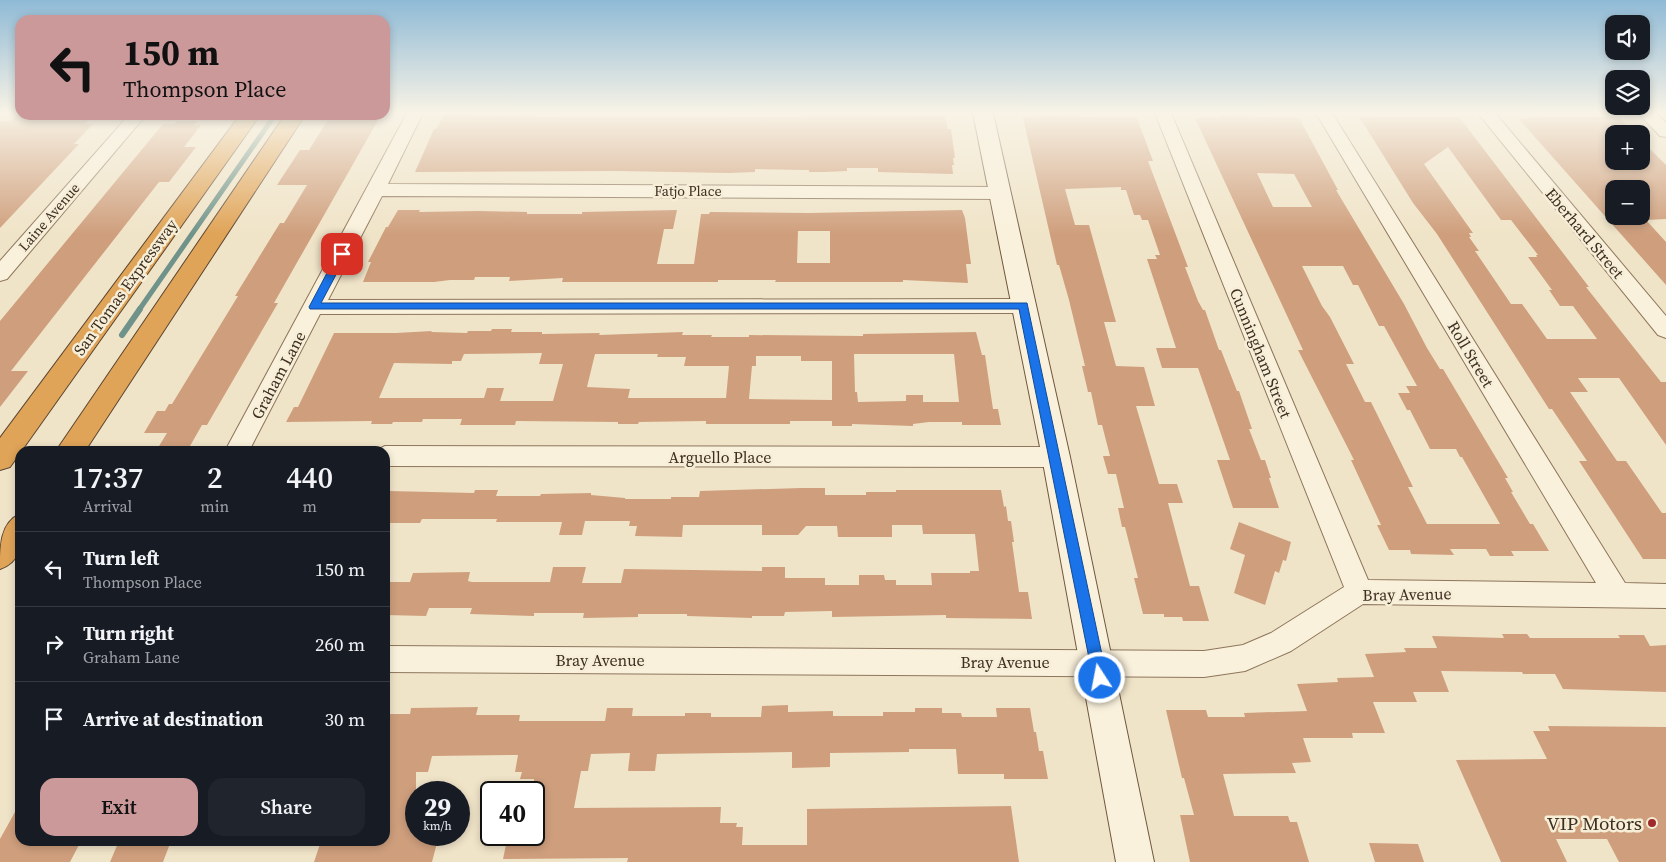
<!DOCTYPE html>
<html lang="en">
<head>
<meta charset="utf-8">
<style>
  body { margin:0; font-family:"Source Serif 4",serif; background:#20242c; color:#f1f3f6; height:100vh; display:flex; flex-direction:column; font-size:19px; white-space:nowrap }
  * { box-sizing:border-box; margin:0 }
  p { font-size:16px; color:#9ea1a6 }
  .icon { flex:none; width:28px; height:28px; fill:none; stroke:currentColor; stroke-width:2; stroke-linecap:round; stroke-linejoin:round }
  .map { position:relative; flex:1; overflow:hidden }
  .sheet { position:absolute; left:15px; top:446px; width:375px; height:400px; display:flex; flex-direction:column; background:#171b24; border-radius:15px; box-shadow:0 2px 8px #0003 }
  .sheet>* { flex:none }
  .guide { position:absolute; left:15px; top:15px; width:375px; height:105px; border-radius:15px; box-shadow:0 2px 8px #0003; background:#cc999b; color:#111; overflow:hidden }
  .controls { position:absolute; left:1605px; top:15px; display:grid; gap:10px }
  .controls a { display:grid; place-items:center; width:45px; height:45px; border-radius:10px; background:#171b24; box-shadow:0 2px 8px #0003; font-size:25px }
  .speed { position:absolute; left:405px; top:781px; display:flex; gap:10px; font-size:25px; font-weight:700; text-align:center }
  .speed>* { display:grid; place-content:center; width:65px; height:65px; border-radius:50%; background:#171b24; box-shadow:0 2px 8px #0003; line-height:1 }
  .speed small { font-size:12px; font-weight:400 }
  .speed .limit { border:2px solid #111; border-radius:8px; background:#fff; color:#111 }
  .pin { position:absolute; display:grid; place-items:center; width:42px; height:42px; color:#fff; margin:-21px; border-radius:10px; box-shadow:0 2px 8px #0006 }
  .me { position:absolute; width:55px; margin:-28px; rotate:349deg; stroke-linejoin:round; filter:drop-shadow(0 0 4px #0008) }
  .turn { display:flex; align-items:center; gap:18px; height:105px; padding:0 25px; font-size:22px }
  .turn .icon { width:65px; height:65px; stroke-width:2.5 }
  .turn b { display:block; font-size:35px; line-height:42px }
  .eta { display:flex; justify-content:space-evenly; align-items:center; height:85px; text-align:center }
  .eta b { font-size:30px; font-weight:600; line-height:35px }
  .cta { display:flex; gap:10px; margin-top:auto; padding:10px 25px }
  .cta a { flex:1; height:58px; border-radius:15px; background:#cc999b; color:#111; font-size:20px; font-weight:600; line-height:58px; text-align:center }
  .cta a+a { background:#20242c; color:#f1f3f6 }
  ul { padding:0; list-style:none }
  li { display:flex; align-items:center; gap:15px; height:75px; padding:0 25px; border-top:1px solid #363941 }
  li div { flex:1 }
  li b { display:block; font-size:19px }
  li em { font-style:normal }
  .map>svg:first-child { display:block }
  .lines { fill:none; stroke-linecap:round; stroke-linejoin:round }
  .stream-far1 { stroke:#6f938a; stroke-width:5 }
  .stream { stroke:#6f938a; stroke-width:6 }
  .building { fill:#cf9f7d; fill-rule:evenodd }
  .street-casing { stroke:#8d765c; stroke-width:2 }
  .secondary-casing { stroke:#6f573f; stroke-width:2 }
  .highway-casing { stroke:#5b4430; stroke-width:2 }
  .street { fill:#faf1dc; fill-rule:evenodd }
  .secondary { fill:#faf1dc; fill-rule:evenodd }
  .highway { fill:#e0a458; fill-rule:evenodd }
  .route { fill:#1a73e8; stroke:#114b97 }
  .poi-dot { fill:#9e2a2b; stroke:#f7eed8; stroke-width:2 }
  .labels { text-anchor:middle; stroke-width:5; stroke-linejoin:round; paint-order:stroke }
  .far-street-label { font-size:14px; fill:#3d2e20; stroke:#f7eed8 }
  .street-label { font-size:16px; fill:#3d2e20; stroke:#f7eed8 }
  .near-poi-label { font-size:19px; fill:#3d2e20; stroke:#f7eed8; text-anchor:end }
</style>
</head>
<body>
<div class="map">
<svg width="1666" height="862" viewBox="0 0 1666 862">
  <rect width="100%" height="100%" fill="#f0e4c8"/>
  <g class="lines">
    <polyline class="stream-far1" points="139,310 275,115"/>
    <polyline class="stream" points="122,335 140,309"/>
  </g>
  <g class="building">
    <polygon points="16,115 93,115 85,124 93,124 74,144 79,144 0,228 0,121 10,121"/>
    <polygon points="331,115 381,115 274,303 278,303 207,425 202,425 190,446 188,446 185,451 156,451 167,433 144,433 157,411 165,411 169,404 172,404 238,296 235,296 280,223 284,223 307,185 277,185 300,150 309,150"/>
    <polygon points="444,115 604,118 945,116 948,129 951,129 955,158 953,158 954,165 952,165 953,174 878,172 878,168 847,168 847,171 825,172 809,172 809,170 755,169 755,172 729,173 618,171 415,172 434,129 436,129"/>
    <polygon points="1045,116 1137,118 1153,161 1148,161 1188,267 1185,267 1198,301 1203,310 1205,310 1219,350 1221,350 1237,391 1239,391 1252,429 1249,429 1261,460 1265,460 1271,478 1269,478 1279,508 1233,508 1217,460 1230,460 1198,368 1162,368 1156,348 1176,348 1147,259 1157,259 1155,255 1160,255 1148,220 1142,220 1140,215 1134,215 1126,190 1121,190 1121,187 1065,189 1075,225 1089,225 1116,322 1104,322 1116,366 1144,367 1155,406 1136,406 1159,484 1177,484 1183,503 1168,503 1190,586 1199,586 1209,621 1183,621 1182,617 1164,617 1164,614 1143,614 1134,578 1138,578 1125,527 1122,527 1118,508 1124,508 1116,474 1108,474 1103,456 1110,456 1102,425 1098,425 1091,392 1088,392 1082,366 1085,366 1069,300 1059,265 1057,265 1023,118"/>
    <path d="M1218,116L1299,118L1338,190H1336L1404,304L1427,348L1440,369H1443L1508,478H1505L1513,492H1511L1530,524H1533L1549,551H1511L1514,556H1490L1486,549H1450L1454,555L1411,554L1410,550H1389L1377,525H1381L1351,460H1354L1298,350H1303L1195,118H1219ZM1257,173L1294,174L1312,207H1273ZM1302,266H1343L1353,285H1358L1379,326H1384L1417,386H1406L1410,393H1398L1407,410H1410L1430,449H1456L1460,457H1462L1500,524H1427L1408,487H1413L1371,402H1365L1346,364H1354L1330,317L1322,306Z"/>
    <path d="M1381,117H1459L1589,287H1586L1661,382H1666V445L1619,378H1578L1588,392H1570L1617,461H1626L1662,513H1666V559H1643L1579,461H1587L1552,409H1549L1437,234L1413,203L1360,118ZM1448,147L1501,220H1511L1538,255H1536L1537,257H1528L1552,290H1549L1560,306H1573L1597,339H1547L1522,304H1511L1475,251H1479L1469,237H1471L1469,233H1473L1424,164Z"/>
    <path d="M1543,117H1619L1635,134H1614V161H1641V140L1666,165V219L1646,220L1666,242V285L1519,119ZM1614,189H1641V216H1614Z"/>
    <polygon points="177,121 198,121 194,125 201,125 184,147 196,147 169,182 159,182 11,371 28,371 0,407 0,321 163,124 174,124"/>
    <path d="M398,210H420L419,212L479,211L527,212V214H582V212L677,210L673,229H664L657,264H694L701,214H709L710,212L809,213L962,210L965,218L971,264H966L968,283L903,280V282H775L776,280H718V282H562L563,278L509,281L510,277H475L474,280H450L434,282H363L371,262H368L386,227H388ZM798,231H830V263H797Z"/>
    <path d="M492,329H512L511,332H542V334L600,333L599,335L683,332L682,335H712L711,337H749V335L863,336V334L976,332L982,355H985L993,409H998L1001,425H962V422H929L913,424V426L852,424V426H832V421H790V424H706V421L639,422L638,424H618V422L516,421L515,425H460L462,419H423L422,422H393L392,424H371L372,421L286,422L294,407H298L334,333H396L432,331L431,332L467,333L468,331H491ZM542,353L539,364H563L553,401H500L504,388H487L484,398H379L394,363L452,364V361H461L464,354ZM595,354H658L657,357H686L684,366H729L726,398H628L630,389L587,387ZM854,354H954L959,402H923V395H906V401L858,402L857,392H855ZM756,356H801V361H832V400L749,399L752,366H756Z"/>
    <polygon points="801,488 825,488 825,495 866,495 866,492 896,492 896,490 1001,490 1004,507 1006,506 1008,521 1011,521 1014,542 1012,542 1019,592 1028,592 1032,619 946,618 946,615 832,617 832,611 785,612 784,616 752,616 752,618 687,616 687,614 638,614 638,617 583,618 584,613 534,613 534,616 470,614 472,608 429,608 426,616 385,615 385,582 410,582 413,573 470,572 468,581 472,582 550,582 553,567 586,567 582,583 621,583 624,569 762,571 762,567 785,567 785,578 825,578 825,585 859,585 859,575 884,575 885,580 896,580 896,585 932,585 931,573 970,573 970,571 979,571 975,534 923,534 922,525 892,525 892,537 838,537 837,526 806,526 798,535 762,535 762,525 683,525 682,537 635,536 637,526 629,526 630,521 585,521 582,535 559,535 562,522 496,522 497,519 422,519 420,523 385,523 385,495 388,495 389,491 474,493 475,490 498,490 496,496 540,496 541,494 591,493 591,495 625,498 625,499 671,499 671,497 699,497 700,491"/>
    <polygon points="1239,522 1291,542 1286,561 1283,560 1279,573 1275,571 1265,605 1234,593 1245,555 1230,549"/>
    <polygon points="1502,634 1527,634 1530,638 1620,638 1618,635 1644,635 1650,646 1666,645 1666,692 1563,689 1555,674 1523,674 1522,672 1441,671 1449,692 1413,692 1417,702 1373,702 1385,733 1352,733 1353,738 1303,738 1311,762 1292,763 1296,773 1223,774 1234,816 1288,816 1290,822 1297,822 1309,862 1190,862 1180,815 1194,815 1184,778 1182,778 1166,710 1206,710 1208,717 1245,717 1244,713 1307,711 1297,684 1338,682 1337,678 1374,677 1365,654 1406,652 1404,648 1437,648 1432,636 1504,638"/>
    <polygon points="788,705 788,712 833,711 833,716 883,716 883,712 915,712 915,708 942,708 942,713 961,713 962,717 997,717 996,708 1030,708 1034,732 1036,732 1039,751 1043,751 1048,779 1004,779 1004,774 958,774 956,749 909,749 909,752 830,753 830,767 792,768 792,752 657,754 655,771 628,771 630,753 591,754 588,771 581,771 574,808 721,807 720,823 737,823 736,827 743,827 742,845 807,845 807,809 1011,806 1019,862 627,862 628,858 503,859 508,835 534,835 534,779 520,779 522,772 515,772 518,755 432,756 428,772 416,772 416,835 439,835 432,862 314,862 321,841 385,841 385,714 410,714 411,708 478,707 476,715 520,715 519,721 605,721 607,708 633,708 632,716 685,716 685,713 711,713 711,717 761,717 762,706"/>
    <polygon points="1548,726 1666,727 1666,862 1619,862 1607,839 1556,839 1567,862 1501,862 1456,760 1547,759 1533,731 1550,731"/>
    <polygon points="20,803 20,841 81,841 70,862 0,862 0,839"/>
    <polygon points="119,841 171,841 163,862 110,862"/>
    <polygon points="1369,843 1418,844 1424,862 1375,862"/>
  </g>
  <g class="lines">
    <g class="street-casing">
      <g id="street">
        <polygon points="407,113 423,113 388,184 999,187 1006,189 1008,193 1006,197 999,199 382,196 328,300 1023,299 1030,301 1034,306 1030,311 1023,313 320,314 249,451 225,451"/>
        <polygon points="1155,113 1171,113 1368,580 1596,583 1316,113 1332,113 1625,583 1666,584 1666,608 1363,604 1291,651 1245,671 1204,677 385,672 385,646 1204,651 1243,645 1271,633 1344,587"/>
        <polygon points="1478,113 1495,113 1666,316 1666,338 1658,335"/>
        <polygon points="1638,113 1656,113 1666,123 1666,137 1660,136"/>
        <polygon points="129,115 146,115 7,279 0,281 0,261"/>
        <polygon points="385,446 1056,447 1065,450 1068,457 1065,464 1056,467 385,466 385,451 375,451"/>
      </g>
    </g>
    <g class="secondary-casing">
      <polygon id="secondary" points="973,113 993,113 1070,457 1154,862 1116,862 1042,457"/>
    </g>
    <g class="highway-casing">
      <g id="highway">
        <polygon points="240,115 260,115 10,467 0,470 0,438"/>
        <polygon points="285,115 305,115 85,451 56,451"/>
        <path d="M20,514C20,537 26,560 0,569C0,546 0,523 20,514Z"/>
      </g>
    </g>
    <use href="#street" class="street"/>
    <use href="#secondary" class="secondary"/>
    <use href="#highway" class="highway"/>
  </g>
  <linearGradient id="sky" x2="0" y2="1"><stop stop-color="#8fbad6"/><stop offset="0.48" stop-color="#f8f3e6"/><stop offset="1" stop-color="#f8f3e6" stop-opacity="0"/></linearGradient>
  <rect width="1666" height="234" fill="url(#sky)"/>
  <polygon class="route" points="342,251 347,254 321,303 1027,303 1107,678 1105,683 1100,685 1095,683 1093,678 1019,309 310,309 309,307 337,254"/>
  <circle class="poi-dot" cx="1652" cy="823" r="5"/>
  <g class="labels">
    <g class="far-street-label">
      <text x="688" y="196">Fatjo Place</text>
      <text transform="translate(49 217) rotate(-49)" y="5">Laine Avenue</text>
    </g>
    <g class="street-label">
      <text transform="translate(1585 233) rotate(50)" y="6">Eberhard Street</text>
      <text transform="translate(125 287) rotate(-54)" y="6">San Tomas Expressway</text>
      <text transform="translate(1261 353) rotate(68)" y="6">Cunningham Street</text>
      <text transform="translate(1471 354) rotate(59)" y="6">Roll Street</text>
      <text transform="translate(278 375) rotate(-62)" y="6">Graham Lane</text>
      <text x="720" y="463">Arguello Place</text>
      <text transform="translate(1407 594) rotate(-1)" y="6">Bray Avenue</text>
      <text x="600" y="666">Bray Avenue</text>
      <text x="1005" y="668">Bray Avenue</text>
    </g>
    <g class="near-poi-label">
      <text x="1642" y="830">VIP Motors</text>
    </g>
  </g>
</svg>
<div class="controls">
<a><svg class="icon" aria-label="sound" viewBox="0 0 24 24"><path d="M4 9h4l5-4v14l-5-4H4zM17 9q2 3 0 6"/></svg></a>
<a><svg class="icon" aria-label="layers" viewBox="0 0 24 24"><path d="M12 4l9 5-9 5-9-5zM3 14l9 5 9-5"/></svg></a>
<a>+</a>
<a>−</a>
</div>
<div class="speed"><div>29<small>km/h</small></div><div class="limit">40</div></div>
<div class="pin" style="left:342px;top:254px;background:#d93025"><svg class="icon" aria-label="arrive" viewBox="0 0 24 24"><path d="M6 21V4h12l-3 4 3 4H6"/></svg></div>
<svg class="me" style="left:1100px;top:678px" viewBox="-20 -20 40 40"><circle r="17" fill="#1a73e8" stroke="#fff" stroke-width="3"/><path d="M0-11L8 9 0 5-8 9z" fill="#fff"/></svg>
<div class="guide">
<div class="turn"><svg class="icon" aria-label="left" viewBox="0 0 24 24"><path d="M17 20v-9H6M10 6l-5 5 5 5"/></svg><div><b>150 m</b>Thompson Place</div></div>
</div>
<section class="sheet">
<div class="eta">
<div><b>17:37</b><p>Arrival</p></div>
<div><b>2</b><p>min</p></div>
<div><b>440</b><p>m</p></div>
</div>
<ul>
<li><svg class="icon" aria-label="left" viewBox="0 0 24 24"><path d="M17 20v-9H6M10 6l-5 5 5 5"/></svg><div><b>Turn left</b><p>Thompson Place</p></div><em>150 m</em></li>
<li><svg class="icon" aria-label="right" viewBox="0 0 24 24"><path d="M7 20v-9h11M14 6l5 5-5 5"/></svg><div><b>Turn right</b><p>Graham Lane</p></div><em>260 m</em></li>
<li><svg class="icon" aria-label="arrive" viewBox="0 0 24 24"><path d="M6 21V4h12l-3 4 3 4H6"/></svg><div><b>Arrive at destination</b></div><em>30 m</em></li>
</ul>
<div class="cta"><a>Exit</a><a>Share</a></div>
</section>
</div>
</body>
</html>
